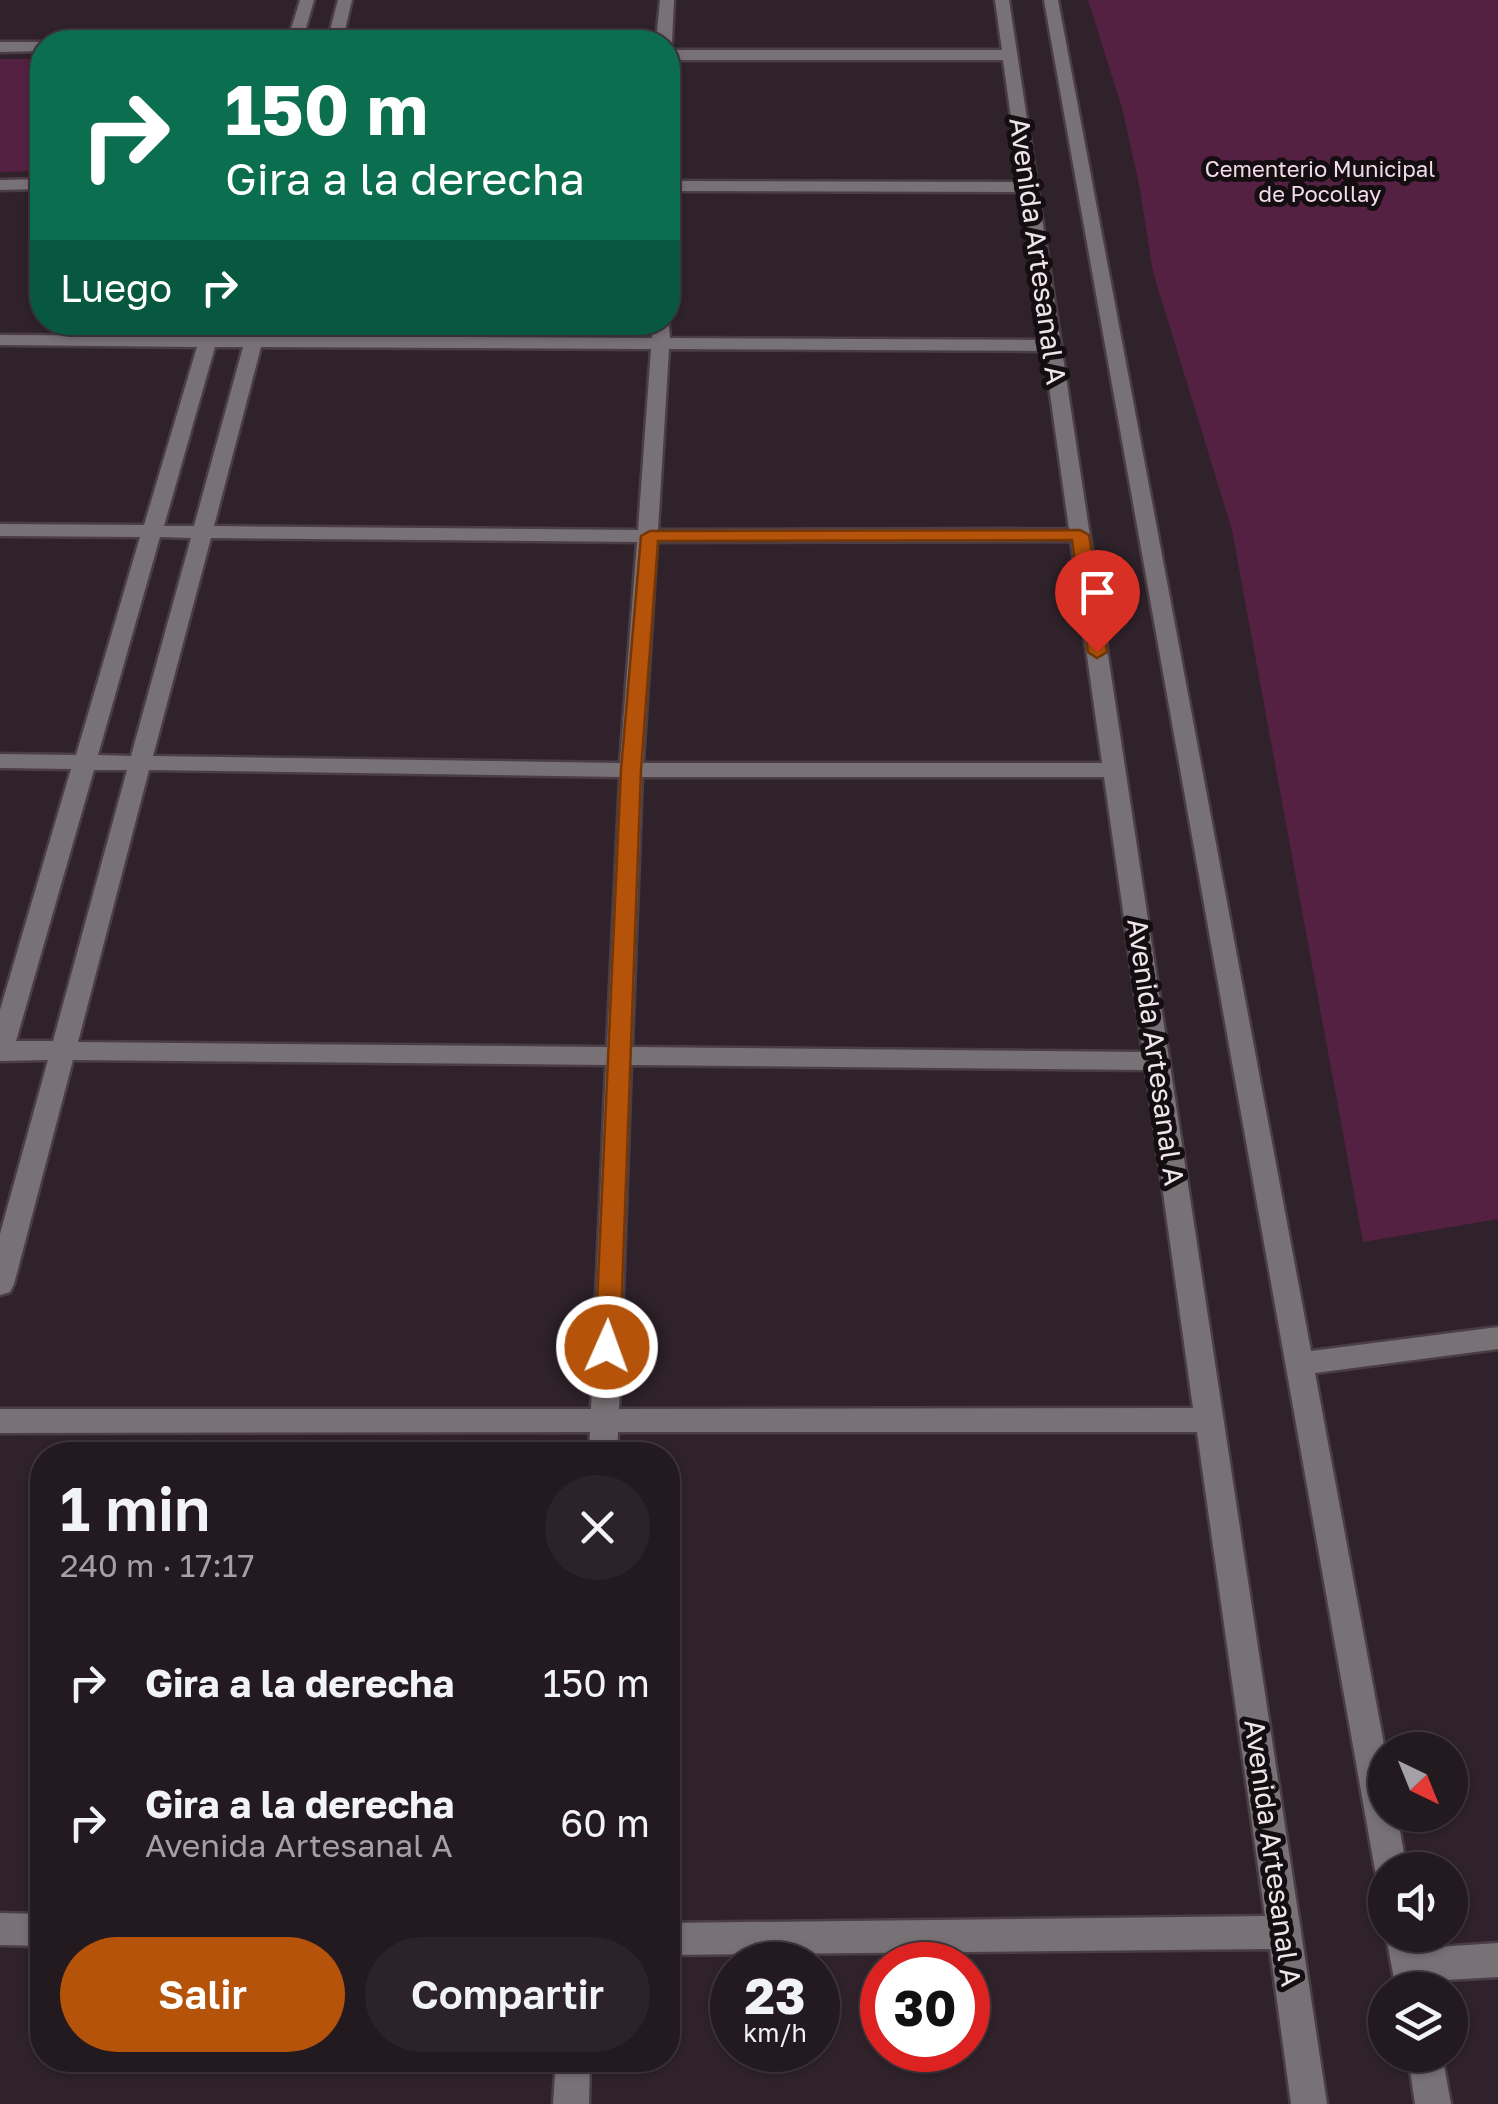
<!DOCTYPE html>
<html lang="es">
<head>
<meta charset="utf-8">
<style>
  body { margin:0; font-family:"Golos Text",sans-serif; background:#2b2329; color:#f1f3f6; height:100vh; display:flex; flex-direction:column; font-size:38px; white-space:nowrap }
  * { box-sizing:border-box; margin:0 }
  p { font-size:32px; color:#a3a1a5 }
  .icon { flex:none; width:55px; height:55px; fill:none; stroke:currentColor; stroke-width:2; stroke-linecap:round; stroke-linejoin:round }
  .map { position:relative; flex:1; overflow:hidden }
  .sheet { position:absolute; left:30px; top:1442px; width:650px; height:630px; display:flex; flex-direction:column; background:#231a20; border-radius:40px; box-shadow:0 2px 8px #0004,0 0 0 2px #40383e }
  .sheet>* { flex:none }
  .banner { position:absolute; left:30px; top:30px; width:650px; height:305px; border-radius:40px; box-shadow:0 2px 8px #0004,0 0 0 2px #40383e; background:#0b6e4f; color:#fff; overflow:hidden }
  .needle { width:65px; rotate:137deg }
  .tools { position:absolute; left:1368px; top:1732px; display:grid; gap:20px }
  .tools a { display:grid; place-items:center; width:100px; height:100px; border-radius:50%; background:#231a20; box-shadow:0 2px 8px #0004,0 0 0 2px #40383e; font-size:50px }
  .speed { position:absolute; left:710px; top:1942px; display:flex; gap:20px; font-size:50px; font-weight:700; text-align:center }
  .speed>* { display:grid; place-content:center; width:130px; height:130px; border-radius:50%; background:#231a20; box-shadow:0 2px 8px #0004,0 0 0 2px #40383e; line-height:1 }
  .speed small { font-size:25px; font-weight:400 }
  .speed .limit { border:15px solid #d22; background:#fff; color:#111 }
  .pin { position:absolute; display:grid; place-items:center; width:85px; height:85px; color:#fff; margin:-102px -42px; border-radius:50% 50% 50% 0; rotate:-45deg; box-shadow:0 0 10px #0007 }
  .pin .icon { rotate:45deg }
  .me { position:absolute; width:110px; margin:-55px; rotate:2deg; stroke-linejoin:round; filter:drop-shadow(0 0 8px #0008) }
  .turn { display:flex; align-items:center; gap:35px; height:210px; padding:0 30px; font-size:45px }
  .turn .icon { width:130px; height:130px; stroke-width:2.5 }
  .turn b { display:block; font-size:70px; line-height:85px }
  .then { display:flex; align-items:center; height:95px; padding:0 30px; background:#0003; gap:20px; font-size:38px }
  .round { display:grid; place-items:center; flex:none; width:105px; height:105px; border-radius:52px; background:#2b2329 }
  .headline { display:flex; align-items:center; justify-content:space-between; height:170px; padding:0 30px }
  h1 { font-size:60px; font-weight:600; line-height:75px }
  .button { display:flex; gap:20px; margin-top:auto; padding:20px 30px }
  .button a { flex:1; height:115px; border-radius:60px; background:#b45309; color:#fff; font-size:40px; font-weight:600; line-height:115px; text-align:center }
  .button a+a { background:#2b2329; color:#f1f3f6 }
  ul { padding:0; list-style:none }
  li { display:flex; align-items:center; gap:30px; height:140px; padding:0 30px }
  li div { flex:1 }
  li b { display:block; font-size:38px }
  li em { font-style:normal }
  .map>svg:first-child { display:block }
  .green { fill:#552143 }
  .lines { fill:none; stroke-linecap:round; stroke-linejoin:round }
  .minor-casing { stroke:#4a3d45; stroke-width:5 }
  .minor { fill:#787175; fill-rule:evenodd }
  .route { fill:#b45309; stroke:#753606; stroke-width:2.5 }
  .labels { text-anchor:middle; stroke-width:10; stroke-linejoin:round; paint-order:stroke }
  .far-park-label { font-size:22px; fill:#f3dce9; stroke:#140e11 }
  .street-label { font-size:28px; fill:#eee4e9; stroke:#140e11 }
</style>
</head>
<body>
<div class="map">
<svg width="1498" height="2104" viewBox="0 0 1498 2104">
  <rect width="100%" height="100%" fill="#2f222a"/>
  <g class="green">
    <polygon points="1088,0 1498,0 1498,1219 1363,1242 1232,530 1153,272 1139,184 1122,108"/>
    <polygon points="0,59 42,59 42,171 0,172"/>
  </g>
  <g class="lines">
    <g class="minor-casing">
      <g id="minor">
        <polygon points="300,0 314,0 302,42 287,42"/>
        <polygon points="338,0 352,0 342,42 327,42"/>
        <polygon points="660,0 674,0 672,42 668,46 668,42 656,42"/>
        <path d="M995,0H1009L1327,2104H1291L1270,1949L668,1955V1923L1265,1916L1197,1432H618L617,1455H589L590,1432L0,1433V1409H591L606,1065L73,1060L14,1284L10,1292L0,1295V1234L48,1060L0,1061V1010L71,769L0,768V754L76,755L140,537L0,536V524L144,525L197,347L0,345V335L200,336L204,322H222L218,336H246L250,322H268L264,336L652,338L653,322H668V318L670,338L1043,340L1022,192L668,191V181L1020,182L1003,60H668V50H1002ZM215,347H243L194,526H164ZM261,347L651,349L638,530L214,526ZM669,349L1044,351L1069,529L658,530ZM160,537L191,538L131,756L98,755ZM211,538L637,542L620,763L153,756ZM1071,541L1102,763H643L657,542ZM94,770H127L53,1041H16ZM149,770L620,777L607,1047L78,1042ZM642,777H1104L1143,1052L632,1047ZM631,1065L1146,1070L1193,1408L619,1409Z"/>
        <polygon points="1044,0 1058,0 1311,1351 1498,1327 1498,1349 1315,1373 1385,1750 1385,1815 1397,1815 1407,1870 1385,1870 1385,1883 1379,1881 1375,1870"/>
        <polygon points="0,42 42,42 42,51 0,52"/>
        <polygon points="42,179 42,189 0,190 0,180"/>
        <polygon points="0,1913 42,1914 42,1946 0,1945"/>
        <polygon points="1386,1935 1420,1935 1422,1948 1498,1943 1498,1977 1428,1981 1430,1990 1396,1990"/>
        <polygon points="1408,2055 1442,2055 1451,2104 1415,2104"/>
        <polygon points="556,2060 590,2060 589,2104 553,2104"/>
      </g>
    </g>
    <use href="#minor" class="minor"/>
  </g>
  <polygon class="route" points="1080,530 1089,535 1107,652 1097,658 1088,652 1072,540 658,541 641,770 620,1347 616,1355 607,1358 598,1355 595,1347 621,770 641,536 650,531"/>
  <g class="labels">
    <g class="far-park-label">
      <text x="1320" y="177">Cementerio Municipal<tspan x="1320" dy="25">de Pocollay</tspan></text>
    </g>
    <g class="street-label">
      <text transform="translate(1038 251) rotate(82)" y="10">Avenida Artesanal A</text>
      <text transform="translate(1156 1052) rotate(82)" y="10">Avenida Artesanal A</text>
      <text transform="translate(1273 1853) rotate(82)" y="10">Avenida Artesanal A</text>
    </g>
  </g>
</svg>
<div class="tools">
<a><svg class="needle" viewBox="-14 -14 28 28"><path d="M0-13l5 13h-10z" fill="#e53935"/><path d="M0 13l5-13h-10z" fill="#a3a1a5"/></svg></a>
<a><svg class="icon" aria-label="sound" viewBox="0 0 24 24"><path d="M4 9h4l5-4v14l-5-4H4zM17 9q2 3 0 6"/></svg></a>
<a><svg class="icon" aria-label="layers" viewBox="0 0 24 24"><path d="M12 4l9 5-9 5-9-5zM3 14l9 5 9-5"/></svg></a>
</div>
<div class="speed"><div>23<small>km/h</small></div><div class="limit">30</div></div>
<div class="pin" style="left:1097px;top:652px;background:#d93025"><svg class="icon" aria-label="arrive" viewBox="0 0 24 24"><path d="M6 21V4h12l-3 4 3 4H6"/></svg></div>
<svg class="me" style="left:607px;top:1347px" viewBox="-20 -20 40 40"><circle r="17" fill="#b45309" stroke="#fff" stroke-width="3"/><path d="M0-11L8 9 0 5-8 9z" fill="#fff"/></svg>
<div class="banner">
<div class="turn"><svg class="icon" aria-label="right" viewBox="0 0 24 24"><path d="M7 20v-9h11M14 6l5 5-5 5"/></svg><div><b>150 m</b>Gira a la derecha</div></div>
<div class="then">Luego<svg class="icon" aria-label="right" viewBox="0 0 24 24"><path d="M7 20v-9h11M14 6l5 5-5 5"/></svg></div>
</div>
<section class="sheet">
<div class="headline"><div><h1>1 min</h1><p>240 m · 17:17</p></div><a class="round"><svg class="icon" aria-label="close" viewBox="0 0 24 24"><path d="M6 6l12 12M18 6L6 18"/></svg></a></div>
<ul>
<li><svg class="icon" aria-label="right" viewBox="0 0 24 24"><path d="M7 20v-9h11M14 6l5 5-5 5"/></svg><div><b>Gira a la derecha</b></div><em>150 m</em></li>
<li><svg class="icon" aria-label="right" viewBox="0 0 24 24"><path d="M7 20v-9h11M14 6l5 5-5 5"/></svg><div><b>Gira a la derecha</b><p>Avenida Artesanal A</p></div><em>60 m</em></li>
</ul>
<div class="button"><a>Salir</a><a>Compartir</a></div>
</section>
</div>
</body>
</html>
